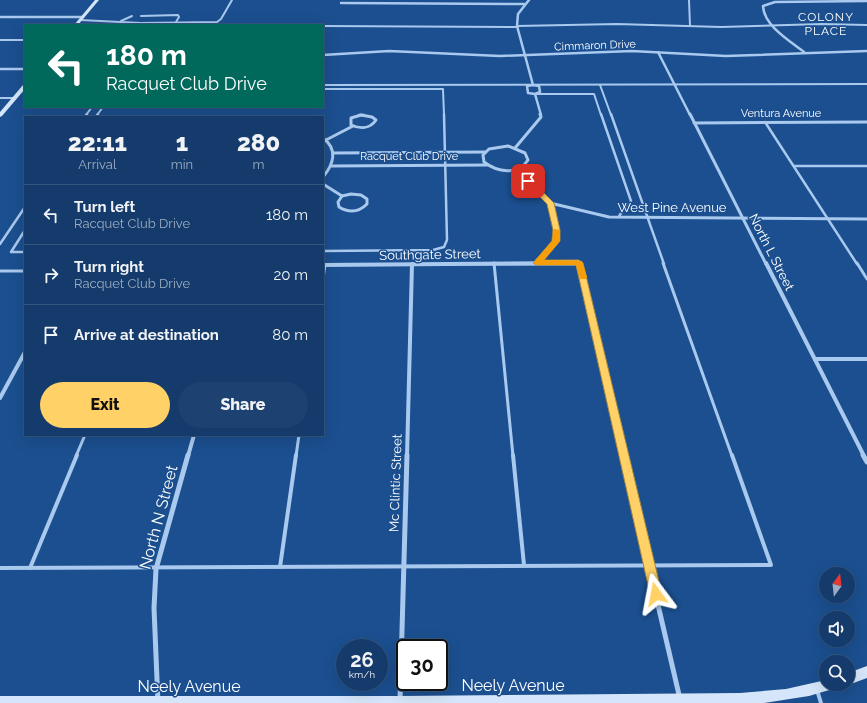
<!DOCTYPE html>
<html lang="en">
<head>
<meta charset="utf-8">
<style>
  body { margin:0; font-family:Raleway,sans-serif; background:#1d4271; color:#f1f3f6; height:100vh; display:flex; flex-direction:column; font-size:15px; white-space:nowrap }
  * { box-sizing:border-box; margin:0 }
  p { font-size:13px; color:#9dadc1 }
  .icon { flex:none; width:22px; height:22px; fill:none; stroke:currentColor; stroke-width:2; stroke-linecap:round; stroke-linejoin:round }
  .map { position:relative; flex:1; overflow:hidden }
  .sheet { position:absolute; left:24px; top:116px; width:300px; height:320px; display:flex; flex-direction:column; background:#143b6b; border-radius:0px; box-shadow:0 4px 16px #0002,0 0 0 1px #33557e }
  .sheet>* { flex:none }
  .banner { position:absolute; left:24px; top:24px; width:300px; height:84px; border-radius:0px; box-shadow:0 4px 16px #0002,0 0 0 1px #33557e; background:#00695c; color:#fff; overflow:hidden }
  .needle { width:26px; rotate:15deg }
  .buttons { position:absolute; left:819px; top:567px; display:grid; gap:8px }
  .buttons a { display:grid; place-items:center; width:36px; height:36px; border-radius:50%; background:#143b6b; box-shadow:0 4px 16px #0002,0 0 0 1px #33557e; font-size:20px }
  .speed { position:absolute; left:336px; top:639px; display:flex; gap:8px; font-size:20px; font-weight:700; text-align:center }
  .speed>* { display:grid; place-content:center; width:52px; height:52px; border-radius:50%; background:#143b6b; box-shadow:0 4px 16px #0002,0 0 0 1px #33557e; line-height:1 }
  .speed small { font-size:10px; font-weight:400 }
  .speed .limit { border:2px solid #111; border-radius:6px; background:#fff; color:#111 }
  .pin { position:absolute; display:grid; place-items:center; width:34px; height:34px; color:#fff; margin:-17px; border-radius:8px; box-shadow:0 2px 6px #0006 }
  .me { position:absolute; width:44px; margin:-22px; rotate:347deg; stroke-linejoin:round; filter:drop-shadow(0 0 3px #0008) }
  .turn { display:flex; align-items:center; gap:14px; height:84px; padding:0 16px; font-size:18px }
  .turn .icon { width:52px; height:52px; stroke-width:2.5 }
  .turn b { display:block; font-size:28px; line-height:34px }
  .eta { display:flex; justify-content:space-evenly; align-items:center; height:68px; text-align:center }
  .eta b { font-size:24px; font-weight:800; line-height:28px }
  .button { display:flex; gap:8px; margin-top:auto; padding:8px 16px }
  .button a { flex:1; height:46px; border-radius:24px; background:#ffd166; color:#111; font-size:16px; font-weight:800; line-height:46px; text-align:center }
  .button a+a { background:#1d4271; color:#f1f3f6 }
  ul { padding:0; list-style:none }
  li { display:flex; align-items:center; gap:12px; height:60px; padding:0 16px; border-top:1px solid #33557e }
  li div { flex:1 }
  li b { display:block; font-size:15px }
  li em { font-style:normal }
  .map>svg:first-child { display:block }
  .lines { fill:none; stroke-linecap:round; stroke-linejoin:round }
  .lane-far3 { stroke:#a9c9ee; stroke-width:2 }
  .lane-far2 { stroke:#a9c9ee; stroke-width:2.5 }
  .lane-far1 { stroke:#a9c9ee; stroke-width:3 }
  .lane { stroke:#a9c9ee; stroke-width:4 }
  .street-far3 { stroke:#a9c9ee; stroke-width:2.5 }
  .street-far2 { stroke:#a9c9ee; stroke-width:3 }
  .street-far1 { stroke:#a9c9ee; stroke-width:4 }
  .street { stroke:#a9c9ee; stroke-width:5 }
  .secondary { fill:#d6e6fa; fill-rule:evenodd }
  .route { fill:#ffd166; stroke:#a68842 }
  .slow { fill:#f59e0b }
  .labels { text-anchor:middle; stroke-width:3; stroke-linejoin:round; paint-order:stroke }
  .far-street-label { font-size:11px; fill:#fff; stroke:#1b4f8f }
  .far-neighbourhood-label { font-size:12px; letter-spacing:1px; fill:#fff; stroke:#1b4f8f }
  .street-label { font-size:13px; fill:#fff; stroke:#1b4f8f }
  .near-street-label { font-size:16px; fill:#fff; stroke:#1b4f8f }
</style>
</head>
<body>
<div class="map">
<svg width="867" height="703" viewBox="0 0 867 703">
  <rect width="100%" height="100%" fill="#1b4f8f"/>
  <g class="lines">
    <g class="lane-far3">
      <polyline points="689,0 690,26"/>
      <polyline points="141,16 178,15 179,17 176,22"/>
      <polyline points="80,20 141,23 217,22 221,19 232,0"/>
      <polyline points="121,21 132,16"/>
      <polyline points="323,26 518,27"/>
      <polyline points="517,26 617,24 721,27 822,24 867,25"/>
      <polyline points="0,40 25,40"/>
      <polyline points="323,85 867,84"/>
      <polyline points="600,85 611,115"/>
      <polyline points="323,89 443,89 444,115"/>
      <polyline points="536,94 594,94 601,115"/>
      <polyline points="0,98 14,98"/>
      <polyline points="86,115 92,107"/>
      <polyline points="97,115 103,107"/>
    </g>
    <g class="lane-far2">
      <path d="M601,114L631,201C629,208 621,210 619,217"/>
      <polyline points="611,114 664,264"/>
      <polyline points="85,117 87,114"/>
      <polyline points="96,117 98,114"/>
      <polyline points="765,122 857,264"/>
      <polyline points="794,166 867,166"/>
      <polyline points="25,230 11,252 25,252"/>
      <polyline points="0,244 25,207"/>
      <polyline points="323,251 433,250 444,247 447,240 444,114"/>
    </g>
    <g class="lane-far1">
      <polyline points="494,263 513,456"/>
      <polyline points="663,263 732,456"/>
      <polyline points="857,263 867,279"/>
      <polyline points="0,271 25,271"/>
      <polyline points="323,278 325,265"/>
      <polyline points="76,456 85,435"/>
      <polyline points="296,456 299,435"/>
    </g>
    <g class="lane">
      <polyline points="513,455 524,565"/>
      <polyline points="280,567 296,455"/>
      <polyline points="0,568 771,565 732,455"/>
      <polyline points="30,568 77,455"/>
      <polyline points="817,690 821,703"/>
    </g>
    <g class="street-far3">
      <polyline points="529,0 518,14 517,26 533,85"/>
      <polyline points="341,3 524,4"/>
      <polyline points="0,17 83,17"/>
      <polyline points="658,52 690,115"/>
      <path d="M804,52C790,41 764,26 763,6L775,2L867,1"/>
      <polyline points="323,55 389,51 500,56 632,51 726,56 867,51"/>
      <polyline points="0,69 25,69"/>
      <polygon points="533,85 539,86 540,92 535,94 528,93 527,86"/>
      <polyline points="535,94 541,115"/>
      <polyline points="359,115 364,115"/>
    </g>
    <g class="street-far2">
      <polyline points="690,114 766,264"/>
      <path d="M361,115L372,117L376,120C370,129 360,129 351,125V118Z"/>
      <polyline points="166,117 183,117"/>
      <polyline points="694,123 867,122"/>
      <path d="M323,138C338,149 334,164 323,177"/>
      <polyline points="326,140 353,126"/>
      <path d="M508,146L525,153L528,160C518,176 497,172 484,162L483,155L489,149Z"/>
      <polyline points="515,148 541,117 540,114"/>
      <polyline points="333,153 485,152"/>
      <polyline points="331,166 487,165"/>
      <polyline points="516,170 550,203 557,230 556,241 537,263"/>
      <polyline points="323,184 342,196"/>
      <path d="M351,194L361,195L367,199V204C359,212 349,213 339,207L338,202L342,196Z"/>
      <polyline points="550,203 609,217 867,219"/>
      <polyline points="453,264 579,264"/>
    </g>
    <g class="street-far1">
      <polyline points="766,263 864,456"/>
      <polyline points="323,265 579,263 624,456"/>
      <polyline points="815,359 867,359"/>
      <polyline points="0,398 25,352"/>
      <polyline points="188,456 194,435"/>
      <polyline points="407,456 412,264"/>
    </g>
    <g class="street">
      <polyline points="623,455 680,699"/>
      <polyline points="863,455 867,462"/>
      <polyline points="400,701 407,455"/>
      <polyline points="158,703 154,608 156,569 188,455"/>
    </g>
    <g class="secondary">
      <polygon points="95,0 99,0 78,25 74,25"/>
      <polygon points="25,84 25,89 2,116 0,117 0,112 23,85"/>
      <polygon points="867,666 867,678 848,685 846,684 848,684 848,673"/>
      <polygon points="826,680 826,684 838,684 836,688 809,696 764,703 0,703 0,696 400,696 740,693 786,689"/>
    </g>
  </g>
  <polygon class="route" points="525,179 530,179 554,203 560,230 560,241 544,260 579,260 583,263 662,594 660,598 656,600 651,598 650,594 576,265 537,265 533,263 552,241 553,230 547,204 525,182"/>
  <polygon class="slow" points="554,229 560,230 560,241 544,260 582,261 587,277 586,279 580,279 576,265 537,265 533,263 552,241"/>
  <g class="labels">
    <g class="far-street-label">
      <text transform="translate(595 45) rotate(-2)" y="4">Cimmaron Drive</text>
      <text x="781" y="117">Ventura Avenue</text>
      <text x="409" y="160">Racquet Club Drive</text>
    </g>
    <g class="far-neighbourhood-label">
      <text x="826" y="21">COLONY<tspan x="826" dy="14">PLACE</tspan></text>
    </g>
    <g class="street-label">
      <text x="672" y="212">West Pine Avenue</text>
      <text transform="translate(772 252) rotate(63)" y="5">North L Street</text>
      <text transform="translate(430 254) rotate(-1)" y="5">Southgate Street</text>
      <text transform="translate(395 483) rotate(-88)" y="5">Mc Clintic Street</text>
    </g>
    <g class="near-street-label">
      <text transform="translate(158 517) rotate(-75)" y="6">North N Street</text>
      <text x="513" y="691">Neely Avenue</text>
      <text x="189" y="692">Neely Avenue</text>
    </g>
  </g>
</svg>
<div class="buttons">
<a><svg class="needle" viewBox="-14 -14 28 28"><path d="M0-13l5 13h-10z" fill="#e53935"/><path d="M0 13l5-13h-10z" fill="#9dadc1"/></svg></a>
<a><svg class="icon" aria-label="sound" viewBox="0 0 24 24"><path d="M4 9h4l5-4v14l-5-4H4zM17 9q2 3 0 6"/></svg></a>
<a><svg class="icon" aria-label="search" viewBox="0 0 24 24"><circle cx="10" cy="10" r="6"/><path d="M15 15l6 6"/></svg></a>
</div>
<div class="speed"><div>26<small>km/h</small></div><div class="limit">30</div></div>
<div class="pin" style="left:528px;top:181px;background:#d93025"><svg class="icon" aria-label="arrive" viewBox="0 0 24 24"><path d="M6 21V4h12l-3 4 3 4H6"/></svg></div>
<svg class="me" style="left:656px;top:594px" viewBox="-20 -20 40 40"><path d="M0-17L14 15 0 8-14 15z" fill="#ffd166" stroke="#fff" stroke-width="4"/></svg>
<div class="banner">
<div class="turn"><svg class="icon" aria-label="left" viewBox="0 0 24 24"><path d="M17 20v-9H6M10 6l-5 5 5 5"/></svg><div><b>180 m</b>Racquet Club Drive</div></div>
</div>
<section class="sheet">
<div class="eta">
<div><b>22:11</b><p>Arrival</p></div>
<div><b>1</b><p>min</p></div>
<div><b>280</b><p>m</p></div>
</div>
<ul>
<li><svg class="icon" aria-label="left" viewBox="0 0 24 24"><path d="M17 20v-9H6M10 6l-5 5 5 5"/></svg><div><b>Turn left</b><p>Racquet Club Drive</p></div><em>180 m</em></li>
<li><svg class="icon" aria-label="right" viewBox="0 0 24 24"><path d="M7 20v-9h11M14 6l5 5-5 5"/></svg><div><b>Turn right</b><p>Racquet Club Drive</p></div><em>20 m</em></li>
<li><svg class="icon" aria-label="arrive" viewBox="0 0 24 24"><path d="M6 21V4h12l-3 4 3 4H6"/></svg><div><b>Arrive at destination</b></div><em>80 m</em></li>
</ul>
<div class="button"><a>Exit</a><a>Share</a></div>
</section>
</div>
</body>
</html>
